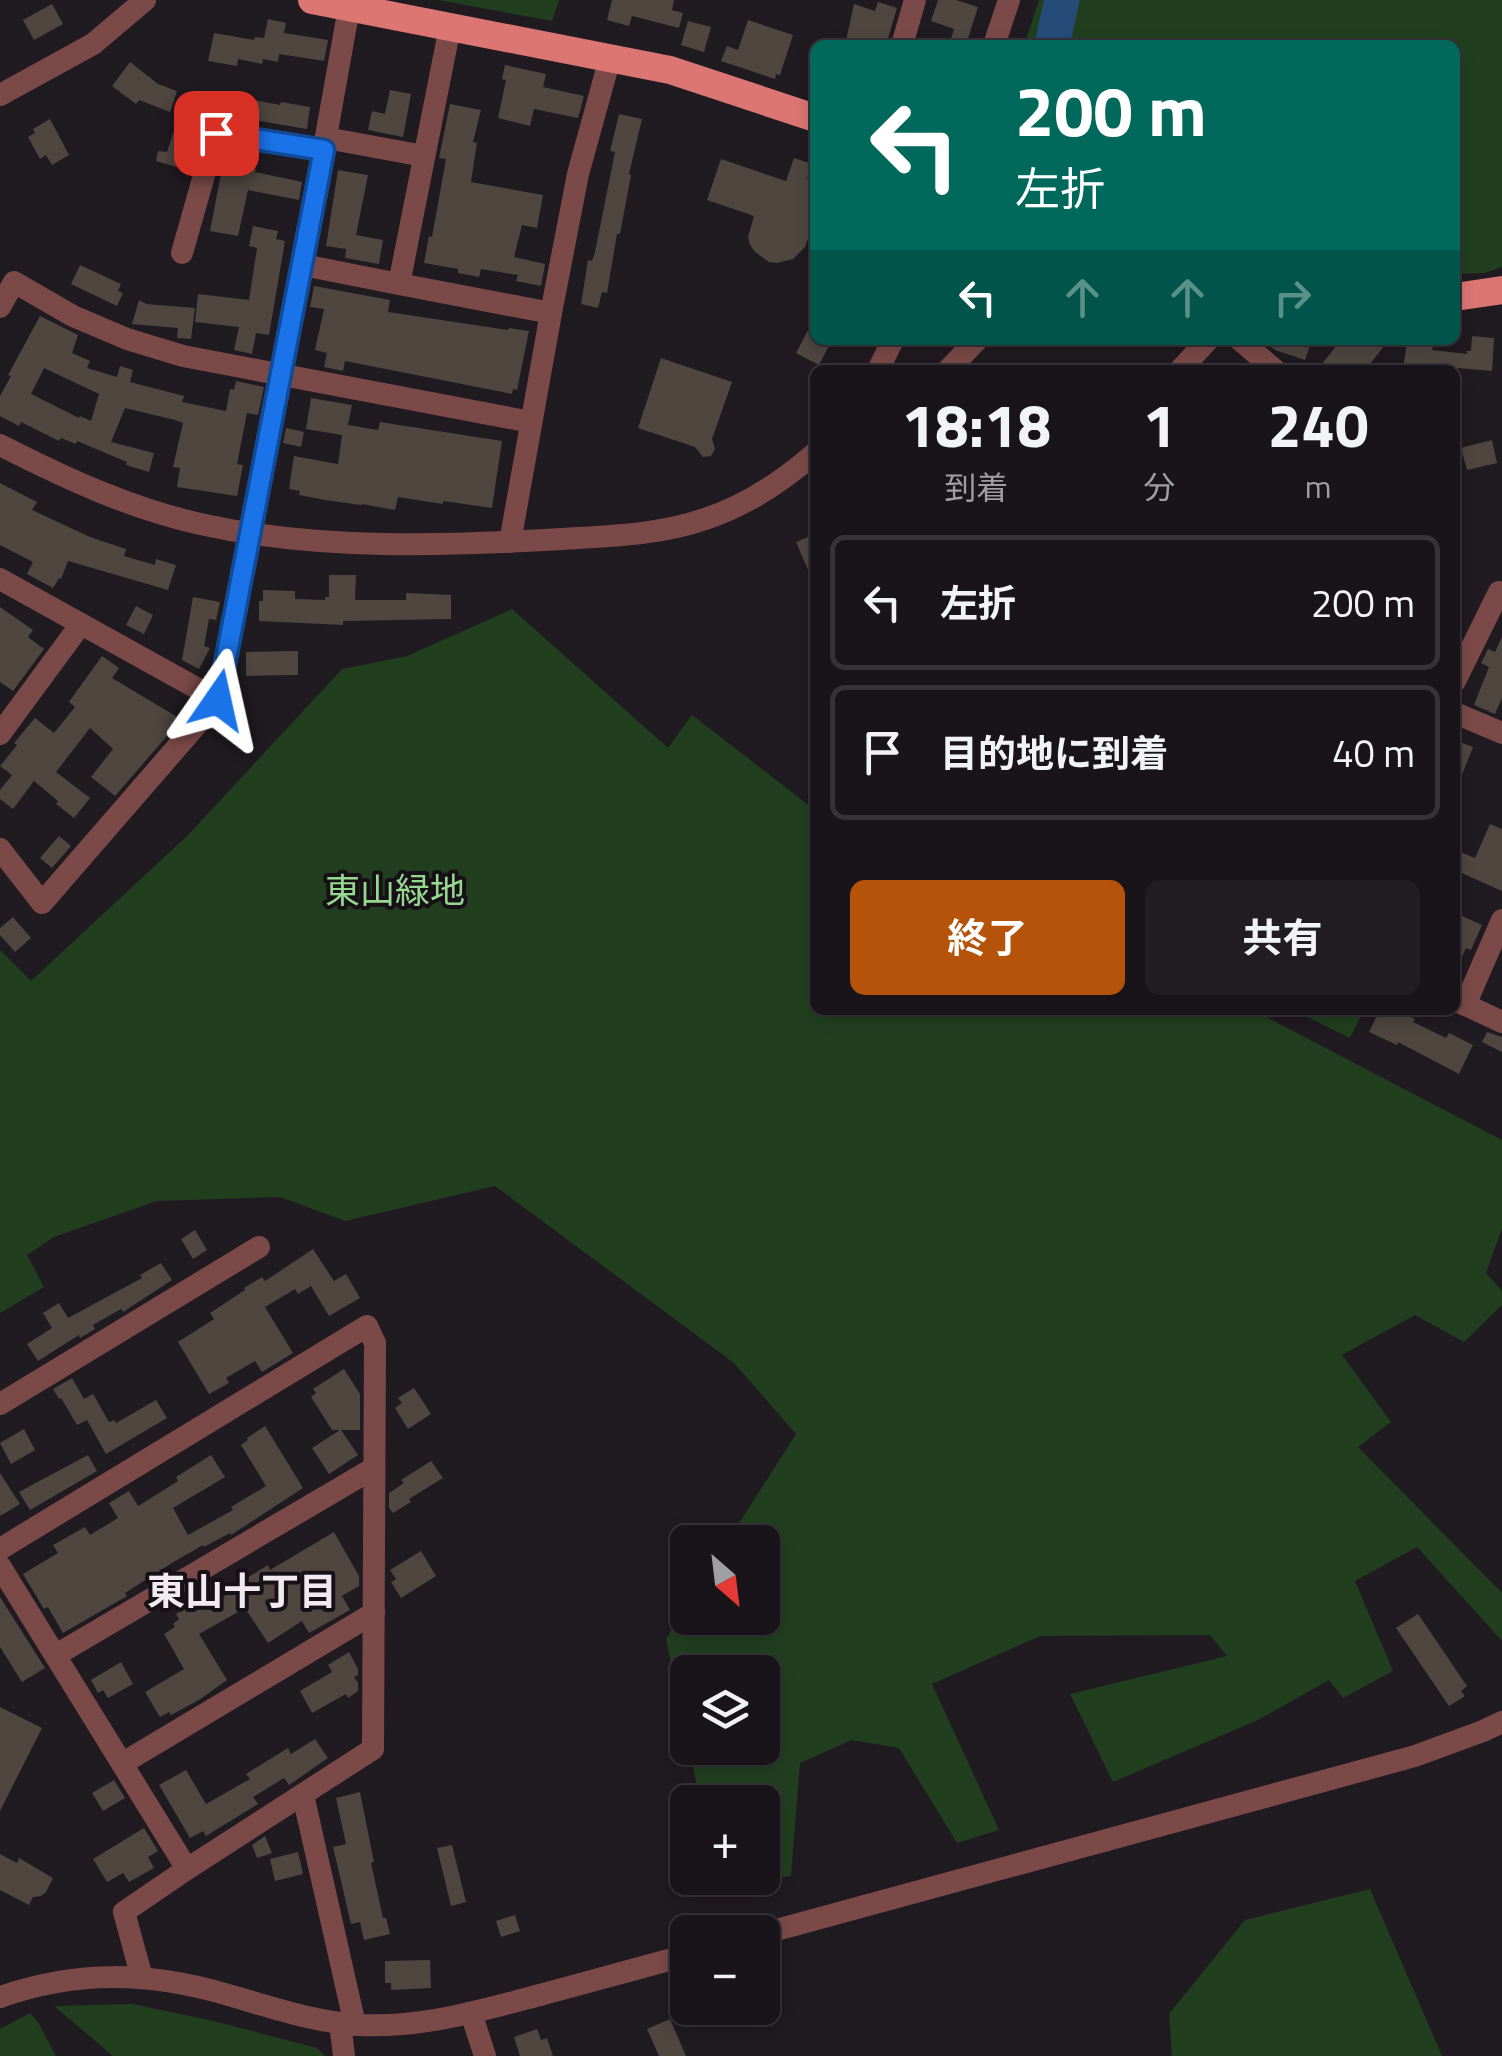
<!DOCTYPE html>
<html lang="ja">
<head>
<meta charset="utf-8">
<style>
  body { margin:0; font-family:"Titillium Web","Noto Sans JP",sans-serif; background:#211d22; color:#f1f3f6; height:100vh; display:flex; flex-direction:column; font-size:38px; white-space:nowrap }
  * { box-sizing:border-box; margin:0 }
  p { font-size:32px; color:#9f9ea2 }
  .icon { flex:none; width:55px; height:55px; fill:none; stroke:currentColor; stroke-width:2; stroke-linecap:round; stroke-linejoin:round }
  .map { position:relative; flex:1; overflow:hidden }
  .side { position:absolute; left:810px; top:365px; width:650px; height:650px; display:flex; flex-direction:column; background:#181419; border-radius:15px; box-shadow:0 5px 15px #0003,0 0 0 2px #363338 }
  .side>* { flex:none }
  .hud { position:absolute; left:810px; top:40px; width:650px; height:305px; border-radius:15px; box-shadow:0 5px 15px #0003,0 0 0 2px #363338; background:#00695c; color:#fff; overflow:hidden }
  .needle { width:65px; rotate:152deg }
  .tools { position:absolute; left:670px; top:1525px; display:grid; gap:20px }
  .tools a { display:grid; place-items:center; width:110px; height:110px; border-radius:15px; background:#181419; box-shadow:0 5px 15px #0003,0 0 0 2px #363338; font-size:50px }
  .pin { position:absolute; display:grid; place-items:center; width:85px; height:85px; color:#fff; margin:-42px; border-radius:20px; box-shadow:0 5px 15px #0006 }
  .me { position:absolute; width:110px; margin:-55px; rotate:11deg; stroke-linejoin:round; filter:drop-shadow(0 0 8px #0008) }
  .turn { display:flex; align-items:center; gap:35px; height:210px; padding:0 40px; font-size:45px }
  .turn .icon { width:130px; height:130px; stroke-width:2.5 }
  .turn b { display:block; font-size:70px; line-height:85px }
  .lanes { display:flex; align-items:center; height:95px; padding:0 40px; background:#0003; justify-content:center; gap:50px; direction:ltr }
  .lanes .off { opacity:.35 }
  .eta { display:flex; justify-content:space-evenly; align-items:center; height:170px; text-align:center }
  .eta b { font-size:60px; font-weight:700; line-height:70px }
  .cta { display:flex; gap:20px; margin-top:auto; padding:20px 40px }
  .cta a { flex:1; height:115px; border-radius:15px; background:#b45309; color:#fff; font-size:40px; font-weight:700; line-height:115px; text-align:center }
  .cta a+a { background:#211d22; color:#f1f3f6 }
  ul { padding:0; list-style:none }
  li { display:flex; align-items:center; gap:30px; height:135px; margin:0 20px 15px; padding:0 20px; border:5px solid #363338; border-radius:15px }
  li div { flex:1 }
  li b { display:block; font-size:38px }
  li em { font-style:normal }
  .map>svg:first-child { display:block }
  .green { fill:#213f1f }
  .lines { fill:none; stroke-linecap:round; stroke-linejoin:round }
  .river { stroke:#254b79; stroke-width:35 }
  .building { fill:#4f4640; fill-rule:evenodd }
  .minor { stroke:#7b4a48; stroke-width:22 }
  .major { stroke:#db7672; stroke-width:28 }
  .route-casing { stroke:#114b97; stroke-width:25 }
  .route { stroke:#1a73e8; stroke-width:18 }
  .labels { text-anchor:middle; stroke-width:8; stroke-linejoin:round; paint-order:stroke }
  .park-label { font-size:35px; fill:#97d890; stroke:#171117 }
  .neighbourhood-label { font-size:38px; font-weight:bold; fill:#efebf0; stroke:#171117 }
</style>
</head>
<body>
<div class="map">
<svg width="1502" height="2056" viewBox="0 0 1502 2056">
  <rect width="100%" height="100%" fill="#201a21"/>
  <g class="green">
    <polygon points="438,0 559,0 552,21"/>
    <polygon points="1039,0 1502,0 1502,267 1485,273 1455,274 1455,45 1024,45"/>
    <polygon points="512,609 668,748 692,715 815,810 815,1010 1253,1010 1502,1140 1502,1228 1486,1273 1502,1291 1502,1305 1464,1342 1415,1315 1342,1355 1391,1422 1358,1447 1502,1593 1502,1641 1417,1547 1355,1581 1393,1671 1343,1698 1329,1680 1258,1720 1113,1782 1070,1694 1227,1656 1210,1635 1040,1636 932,1684 999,1830 957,1843 899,1748 852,1740 800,1763 791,1876 717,1886 715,1878 762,1878 762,1802 700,1802 689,1748 762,1748 762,1672 688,1672 687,1742 666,1639 687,1605 688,1618 762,1618 762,1542 727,1542 796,1434 734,1363 495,1186 345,1221 280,1197 157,1201 54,1237 27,1255 44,1287 0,1313 0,950 31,981 189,834 342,669 407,656"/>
    <polygon points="1293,1010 1364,1010 1350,1038"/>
    <polygon points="1370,1889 1442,2056 1172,2056 1169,2014 1245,1920"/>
    <polygon points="132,2004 214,2021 317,2048 325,2056 113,2056 54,2006"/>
    <polygon points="30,2013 38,2022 56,2056 0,2056 0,2029"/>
  </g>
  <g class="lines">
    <polyline class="river" points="1052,45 1062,0"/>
  </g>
  <g class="building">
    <polygon points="612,0 674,0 672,10 683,13 679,28 632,16 629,26 607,20"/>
    <polygon points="938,0 956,0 978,7 966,45 950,42 954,29 931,21"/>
    <polygon points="878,2 897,8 886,45 845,45 854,4 875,11"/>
    <polygon points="52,4 63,24 34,40 23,20"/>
    <polygon points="268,19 286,23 284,33 328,40 324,61 279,54 278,62 263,59 262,64 238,59 237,66 208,61 214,33 254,40 255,37 264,38"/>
    <polygon points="748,20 793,35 780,75 776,74 775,79 721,61 727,46 738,50"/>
    <polygon points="688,21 711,27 704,52 681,45"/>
    <polygon points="130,62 158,84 177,91 170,112 139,100 136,104 112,86"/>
    <polygon points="505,65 546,74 543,87 584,96 578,118 534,109 530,126 498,118 506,80 502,79"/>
    <polygon points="390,90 411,94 403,137 368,130 372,111 385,114"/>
    <polygon points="234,96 280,105 281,102 310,107 307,129 230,116"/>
    <polygon points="450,104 481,110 473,142 477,143 471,182 543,195 537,228 522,225 514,257 545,264 541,286 516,281 518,275 481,269 479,277 458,273 458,269 424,263 429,236 432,237 446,159 439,158"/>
    <polygon points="619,114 642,119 629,174 631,175 620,234 617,234 607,293 602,292 598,308 581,304 588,260 592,261 595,252 615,152 610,151"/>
    <polygon points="50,119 69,155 52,165 46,155 40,159 28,137 35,133 33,129"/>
    <polygon points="176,124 201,131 190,171 156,161 158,151 167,152"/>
    <polygon points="794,158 812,164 807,179 815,180 815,238 809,236 805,247 793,259 777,263 769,262 755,252 750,245 748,237 754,216 707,200 721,159 786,181"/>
    <polygon points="223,163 256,169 255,172 302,182 299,200 248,190 238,236 210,231"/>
    <polygon points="338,170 368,175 356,235 383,240 379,264 345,258 346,249 326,246"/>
    <polygon points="253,226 278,231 276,239 285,241 269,335 256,333 252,354 234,350 239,327 195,322 198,294 249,300 257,248 249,246"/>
    <polygon points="80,265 121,284 118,291 123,293 117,306 71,284"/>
    <polygon points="314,286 390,300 388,312 508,330 509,328 529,331 517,390 513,389 512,394 345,361 343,371 324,367 327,353 315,350 324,309 310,307"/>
    <polygon points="139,300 146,304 195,308 191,339 177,338 178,328 132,324"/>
    <path d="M40,316L78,335L72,353L90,361L87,368L117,377L120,366L133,370L130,382L184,396L182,402L226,411L230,389L234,390L236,381L264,387L258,415L247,413L237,464L243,465L237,496L177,487L180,468L173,467L183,423L175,420L125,408L111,442L154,453L149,472L126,465L127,462L77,441L76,444L61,438L59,441L21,422L19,426L0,416V396L11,376L8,375ZM44,368L99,394L91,421L80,416L79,418L31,394Z"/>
    <polygon points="815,317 815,340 832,340 819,365 796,353"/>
    <polygon points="1472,336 1494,338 1492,371 1458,368 1403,370 1407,342 1433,345 1432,350 1467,354 1467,351 1471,351"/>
    <polygon points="1263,340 1312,340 1305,360 1275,350"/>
    <polygon points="1341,340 1389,340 1365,370 1317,370"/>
    <polygon points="661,358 732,382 712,439 715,449 711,456 703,457 695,447 638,428"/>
    <polygon points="311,398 352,405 348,425 378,430 380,422 502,441 492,508 443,501 443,504 398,497 395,510 362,504 361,505 325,500 299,495 300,491 289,489 294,456 338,464 342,435 306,429"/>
    <polygon points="286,428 304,432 301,447 283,443"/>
    <polygon points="1492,440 1497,463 1467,470 1461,448"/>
    <polygon points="0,483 37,502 32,510 90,537 126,549 124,556 155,565 156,559 176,565 168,590 68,561 61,579 59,578 53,588 27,574 33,562 0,545"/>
    <polygon points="815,534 815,586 796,542"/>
    <polygon points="329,575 356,575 355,600 406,600 406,593 451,595 451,619 343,621 343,625 259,621 259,601 263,601 263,590 295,591 295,599 325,600 325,597 329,597"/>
    <polygon points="193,597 220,602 216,620 209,619 204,646 210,648 199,669 182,660"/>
    <polygon points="136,606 153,615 144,634 126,625"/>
    <polygon points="0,607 33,630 28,637 44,649 13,691 0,682"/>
    <polygon points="1502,637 1502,698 1495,714 1474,705 1489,667 1481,663 1488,649 1495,652"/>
    <polygon points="298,651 298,675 246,676 246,652"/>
    <polygon points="102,656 119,668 112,678 179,718 173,729 115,796 91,777 113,749 90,728 56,772 90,798 74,818 56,804 58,801 34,781 13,809 0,799 0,790 12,775 0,766 17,745 14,743 35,718 54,733 75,707 69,702"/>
    <polygon points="1455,740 1473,747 1456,790 1455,790"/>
    <polygon points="1490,824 1502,829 1502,891 1455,870 1455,850 1475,858"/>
    <polygon points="59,836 71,846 52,868 40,858"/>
    <polygon points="1460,915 1482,925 1471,950 1466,948 1455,973 1455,926"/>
    <polygon points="13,917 31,938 15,952 0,935 0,928"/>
    <polygon points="1380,1010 1395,1010 1415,1019 1413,1022 1446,1038 1449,1033 1473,1045 1459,1074 1398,1042 1397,1045 1369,1032"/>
    <polygon points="1487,1032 1502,1037 1502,1052 1482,1042"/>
    <polygon points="195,1230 207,1250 193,1259 181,1239"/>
    <polygon points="313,1249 334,1281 346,1274 360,1298 329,1316 311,1286 298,1294 295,1289 265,1307 293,1353 262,1372 255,1361 226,1378 229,1383 209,1394 178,1342 214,1319 210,1313 245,1290 244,1288 262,1277 265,1281"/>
    <polygon points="161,1263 172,1280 123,1312 121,1309 93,1325 95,1329 80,1338 79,1335 38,1361 27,1344 52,1328 43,1313 59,1303 68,1318 142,1278 140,1275"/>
    <polygon points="344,1369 360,1394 360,1430 341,1430 358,1455 329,1474 312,1448 340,1430 332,1430 311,1397 316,1393 313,1389"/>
    <polygon points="72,1378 84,1399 93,1394 109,1422 114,1420 116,1423 156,1400 167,1418 106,1454 87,1420 77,1425 61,1398 59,1399 53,1389"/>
    <polygon points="414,1388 431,1414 408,1429 395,1408 402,1403 398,1398"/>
    <polygon points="265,1426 303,1488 231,1535 230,1533 204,1547 203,1545 172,1563 125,1593 127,1596 63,1633 48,1607 44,1609 23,1574 58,1553 53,1545 85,1527 90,1535 118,1518 109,1503 129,1491 138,1506 178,1481 176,1477 211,1455 225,1477 173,1508 188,1535 233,1510 231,1507 266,1486 241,1445 248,1440 247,1438"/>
    <polygon points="24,1429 35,1450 11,1464 0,1443"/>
    <polygon points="88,1455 97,1471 30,1510 19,1492"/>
    <polygon points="431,1461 443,1478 409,1499 411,1502 393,1513 389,1508 389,1493 404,1483 401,1480"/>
    <polygon points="0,1473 20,1504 0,1516"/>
    <polygon points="334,1532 359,1576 359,1586 342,1596 350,1610 309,1633 302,1621 268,1643 245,1608 199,1634 227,1680 199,1700 171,1715 169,1712 160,1717 145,1692 184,1669 164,1634 175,1627 173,1624 179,1619 176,1614 198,1601 202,1609 249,1582 247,1578 268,1565 270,1570"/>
    <polygon points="421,1551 436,1576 401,1598 391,1582 396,1579 390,1570"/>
    <polygon points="0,1597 45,1668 22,1682 0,1647"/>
    <polygon points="1418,1614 1467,1686 1461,1691 1465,1696 1449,1706 1396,1628"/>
    <polygon points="349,1652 358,1669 358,1675 354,1677 358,1683 358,1691 348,1698 346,1694 312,1713 300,1691 332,1672 328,1665"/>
    <polygon points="121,1662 133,1684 108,1698 103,1690 98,1693 91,1680"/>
    <polygon points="0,1707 42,1728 0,1811"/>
    <polygon points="315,1739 328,1758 289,1785 284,1778 253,1797 258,1804 206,1836 203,1831 190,1838 159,1785 186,1770 206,1804 250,1779 246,1774 288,1748 291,1754"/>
    <polygon points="114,1780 125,1798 103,1811 92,1793"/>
    <polygon points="360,1792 374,1862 371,1863 383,1918 386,1918 390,1934 364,1940 360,1922 351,1924 333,1847 346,1844 336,1798"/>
    <polygon points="144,1828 158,1851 148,1857 154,1868 129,1882 123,1873 107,1882 93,1859"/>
    <polygon points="265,1836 272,1853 257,1858 252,1845"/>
    <polygon points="452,1845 466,1902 451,1906 437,1848"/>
    <polygon points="298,1852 303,1874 275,1881 270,1859"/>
    <polygon points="0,1854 17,1863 19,1858 53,1878 46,1892 41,1896 33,1897 29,1905 0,1890"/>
    <polygon points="515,1915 520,1931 501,1937 496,1921"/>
    <polygon points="430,1960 431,1988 391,1990 391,1983 385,1983 385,1961"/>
    <polygon points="670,2019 686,2056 659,2056 647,2029"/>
    <polygon points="537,2029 541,2040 547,2038 553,2056 520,2056 514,2037"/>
  </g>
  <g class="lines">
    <g class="minor">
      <polyline points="902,45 915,0"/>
      <polyline points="994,45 1009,0"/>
      <polyline points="0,95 93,44 145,0"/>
      <polyline points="326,138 424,156"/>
      <polyline points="182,253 216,133 324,150"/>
      <polyline points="303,265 399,284 450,27"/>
      <polyline points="399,284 551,313 578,174 610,58"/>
      <polyline points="0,307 14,282 73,316 127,339 183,356 531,422"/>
      <polyline points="1240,340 1275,370"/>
      <polyline points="878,370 893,340"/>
      <polyline points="948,370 977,340"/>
      <polyline points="1180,370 1208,340"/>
      <path d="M0,445C65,478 133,510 205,525C319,550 446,546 562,539C610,536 659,535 705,519C745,506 783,481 815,453"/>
      <polyline points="510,542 551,313"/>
      <polyline points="0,579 218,700"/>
      <polyline points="1455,681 1499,592 1502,593"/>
      <polyline points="1455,713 1502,733"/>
      <polyline points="0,734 81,624"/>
      <polyline points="0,849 42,903 218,700 303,265 349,8"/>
      <polyline points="1455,1000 1502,1022"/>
      <polyline points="1465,1005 1502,920"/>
      <polyline points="0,1404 259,1247"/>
      <polyline points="0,1549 367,1326 375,1343 373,1749 187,1869"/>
      <polyline points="0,1566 187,1869 124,1912 142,1978"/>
      <polyline points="56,1655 374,1468"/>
      <polyline points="123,1763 374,1613"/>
      <polyline points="303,1795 355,2025"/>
      <polyline points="762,1934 1415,1756 1483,1731 1502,1722"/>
      <path d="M0,1997C78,1970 147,1972 225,1994C270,2007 313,2022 359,2025C422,2028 480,2011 540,1995C589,1982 638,1968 688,1955"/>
      <polyline points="471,2013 485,2056"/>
      <polyline points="340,2023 344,2056"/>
    </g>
    <g class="major">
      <polyline points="312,0 670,70 815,118"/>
      <polyline points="1455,297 1502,290"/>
    </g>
  </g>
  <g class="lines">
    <g class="route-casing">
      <polyline id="route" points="216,133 324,150 218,700"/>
    </g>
    <use href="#route" class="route"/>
  </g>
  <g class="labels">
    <g class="park-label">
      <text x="395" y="903">東山緑地</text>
    </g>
    <g class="neighbourhood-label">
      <text x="242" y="1605">東山十丁目</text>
    </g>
  </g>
</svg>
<div class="tools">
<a><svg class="needle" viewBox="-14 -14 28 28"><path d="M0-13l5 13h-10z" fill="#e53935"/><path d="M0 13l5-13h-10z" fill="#9f9ea2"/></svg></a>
<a><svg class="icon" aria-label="layers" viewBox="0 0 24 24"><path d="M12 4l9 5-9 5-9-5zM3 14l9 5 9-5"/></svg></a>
<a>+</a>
<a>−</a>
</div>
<div class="pin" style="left:216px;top:133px;background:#d93025"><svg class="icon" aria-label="arrive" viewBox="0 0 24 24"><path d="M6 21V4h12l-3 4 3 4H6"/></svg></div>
<svg class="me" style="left:218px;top:700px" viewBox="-20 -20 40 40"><path d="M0-17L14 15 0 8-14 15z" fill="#1a73e8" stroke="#fff" stroke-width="4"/></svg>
<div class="hud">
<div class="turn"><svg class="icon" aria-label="left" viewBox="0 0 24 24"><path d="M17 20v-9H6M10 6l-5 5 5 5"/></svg><div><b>200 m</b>左折</div></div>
<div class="lanes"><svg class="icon" aria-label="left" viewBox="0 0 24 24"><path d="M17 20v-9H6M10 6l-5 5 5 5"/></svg><svg class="icon off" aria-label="ahead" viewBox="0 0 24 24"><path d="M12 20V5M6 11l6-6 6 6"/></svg><svg class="icon off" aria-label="ahead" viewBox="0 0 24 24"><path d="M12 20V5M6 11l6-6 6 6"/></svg><svg class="icon off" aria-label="right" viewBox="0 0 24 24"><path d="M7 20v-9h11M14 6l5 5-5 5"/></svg></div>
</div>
<section class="side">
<div class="eta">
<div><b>18:18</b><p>到着</p></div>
<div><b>1</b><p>分</p></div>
<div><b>240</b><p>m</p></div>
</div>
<ul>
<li><svg class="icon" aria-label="left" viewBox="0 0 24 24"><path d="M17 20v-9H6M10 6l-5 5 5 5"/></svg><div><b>左折</b></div><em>200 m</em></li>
<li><svg class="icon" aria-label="arrive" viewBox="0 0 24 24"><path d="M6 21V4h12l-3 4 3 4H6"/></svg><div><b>目的地に到着</b></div><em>40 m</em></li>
</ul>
<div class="cta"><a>終了</a><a>共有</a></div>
</section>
</div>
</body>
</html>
